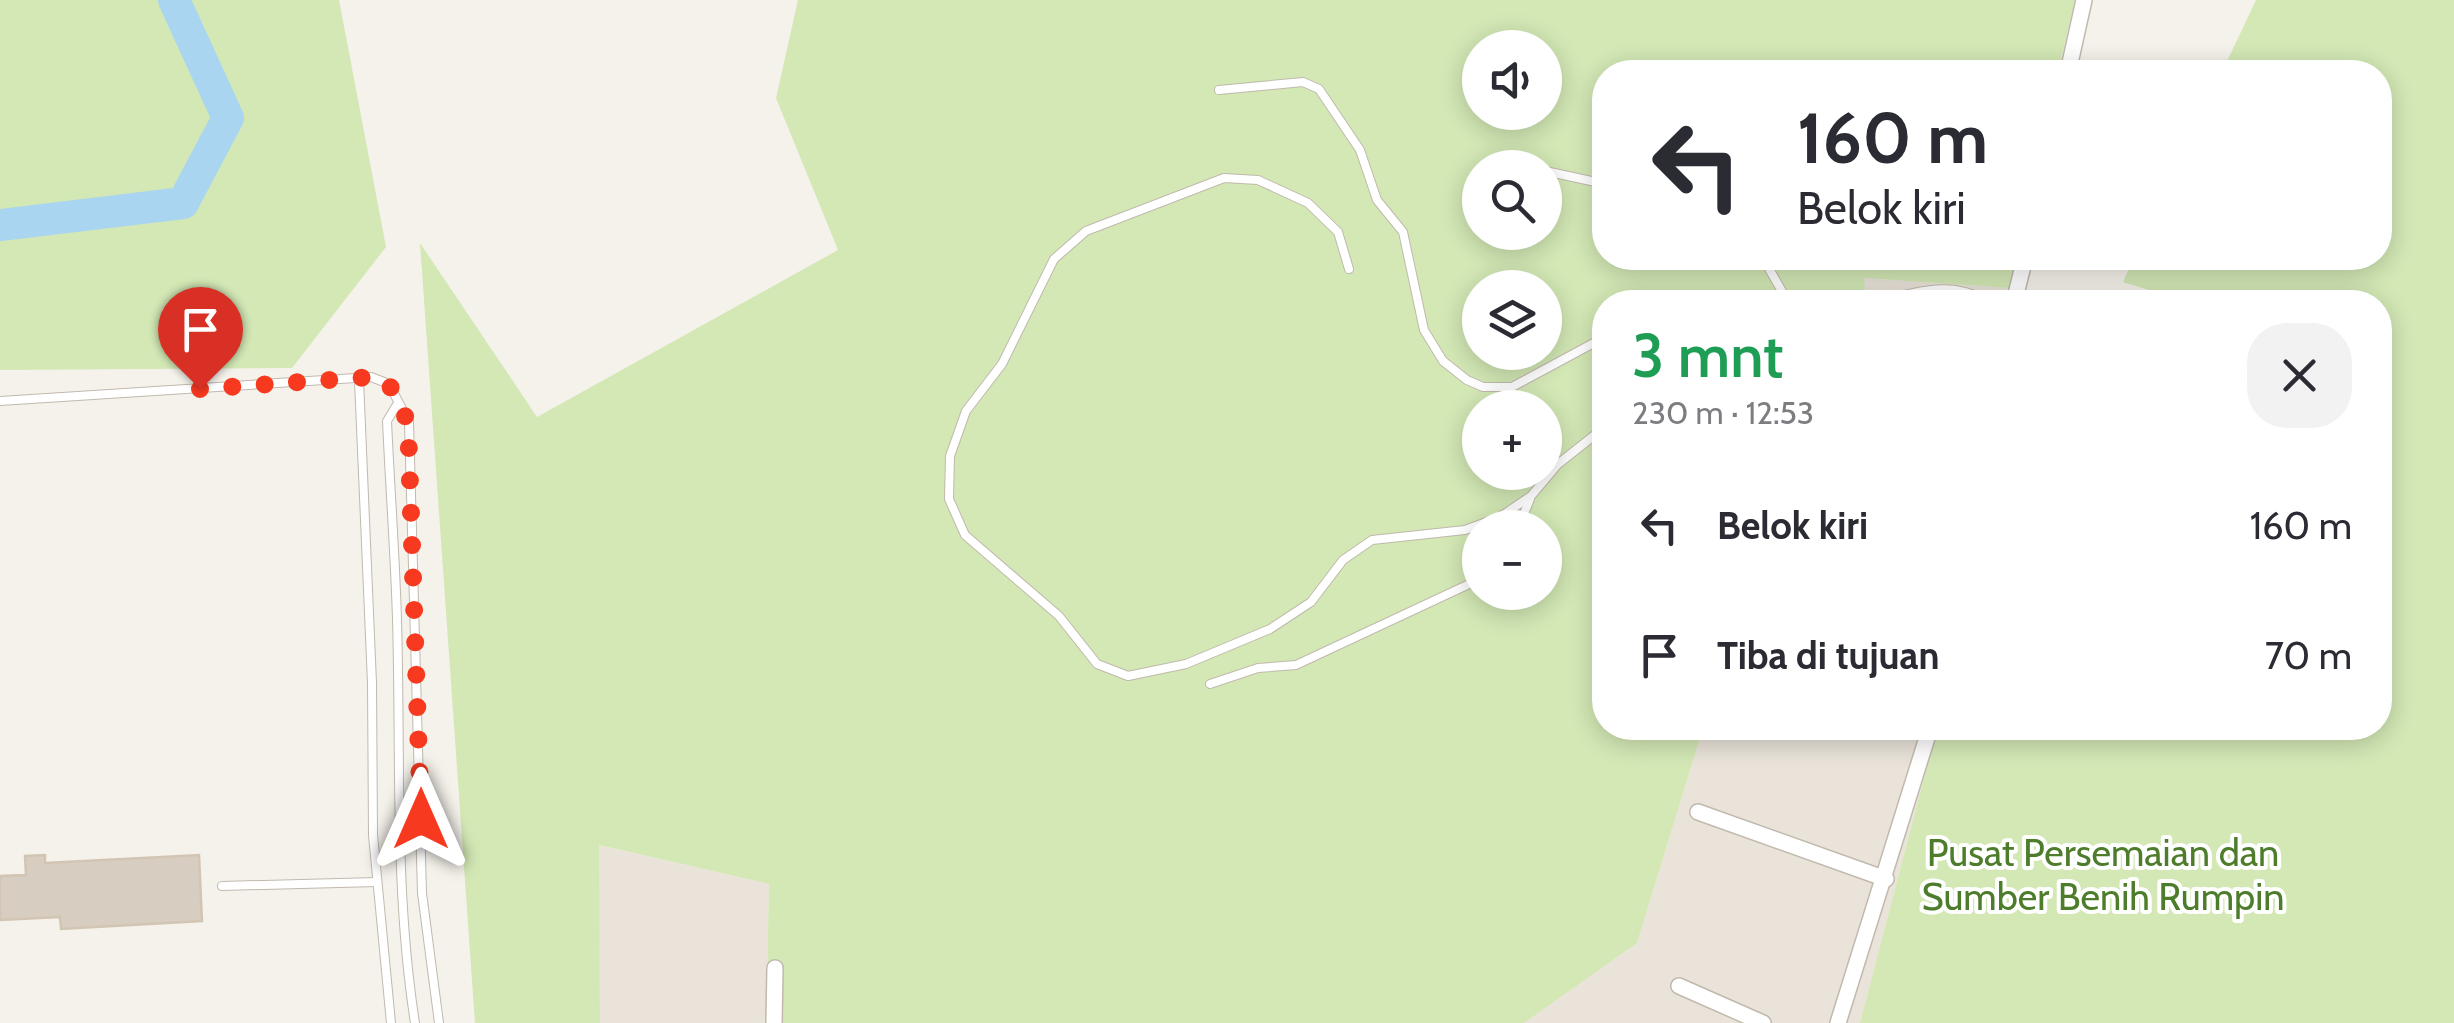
<!DOCTYPE html>
<html lang="id">
<head>
<meta charset="utf-8">
<style>
  body { margin:0; font-family:Cabin,sans-serif; background:#f2f2f3; color:#2b2b33; height:100vh; display:flex; flex-direction:column; font-size:38px; white-space:nowrap }
  * { box-sizing:border-box; margin:0 }
  p { font-size:32px; color:#7c7c81 }
  .icon { flex:none; width:55px; height:55px; fill:none; stroke:currentColor; stroke-width:2; stroke-linecap:round; stroke-linejoin:round }
  .map { position:relative; flex:1; overflow:hidden }
  .sheet { position:absolute; left:1592px; top:290px; width:800px; height:450px; display:flex; flex-direction:column; background:#fff; border-radius:40px; box-shadow:0 5px 25px #0003 }
  .sheet>* { flex:none }
  .guide { position:absolute; left:1592px; top:60px; width:800px; height:210px; border-radius:40px; box-shadow:0 5px 25px #0003; background:#fff; color:#2b2b33; overflow:hidden }
  .controls { position:absolute; left:1462px; top:30px; display:grid; gap:20px }
  .controls a { display:grid; place-items:center; width:100px; height:100px; border-radius:50%; background:#fff; box-shadow:0 5px 25px #0003; font-size:50px }
  .pin { position:absolute; display:grid; place-items:center; width:85px; height:85px; color:#fff; margin:-102px -42px; border-radius:50% 50% 50% 0; rotate:-45deg; box-shadow:0 0 10px #0007 }
  .pin .icon { rotate:45deg }
  .me { position:absolute; width:110px; margin:-55px; rotate:0deg; stroke-linejoin:round; filter:drop-shadow(0 0 8px #0008) }
  .turn { display:flex; align-items:center; gap:35px; height:210px; padding:0 40px; font-size:45px }
  .turn .icon { width:130px; height:130px; stroke-width:2.5 }
  .turn b { display:block; font-size:70px; line-height:85px }
  .round { display:grid; place-items:center; flex:none; width:105px; height:105px; border-radius:40px; background:#f2f2f3 }
  .overview { display:flex; align-items:center; justify-content:space-between; height:170px; padding:0 40px }
  h1 { font-size:60px; font-weight:600; line-height:75px; color:#1e9e55 }
  ul { padding:0; list-style:none }
  li { display:flex; align-items:center; gap:30px; height:130px; padding:0 40px }
  li div { flex:1 }
  li b { display:block; font-size:38px }
  li em { font-style:normal }
  .map>svg:first-child { display:block }
  .residential { fill:#e9e3d9 }
  .green { fill:#d3e8b5; fill-rule:evenodd }
  .lines { fill:none; stroke-linecap:round; stroke-linejoin:round }
  .river { stroke:#a9d5f0; stroke-width:32 }
  .building { fill:#d7cdc0; stroke:#d2c5b3; stroke-width:2.5 }
  .service-casing { stroke:#c1b9ad; stroke-width:10 }
  .minor-casing { stroke:#c1b9ad; stroke-width:18 }
  .service { stroke:#fff; stroke-width:8 }
  .minor { stroke:#fff; stroke-width:15 }
  .route { stroke:#f73920; stroke-width:18; stroke-dasharray:0 32.4 }
  .labels { text-anchor:middle; stroke-width:8; stroke-linejoin:round; paint-order:stroke }
  .park-label { font-size:38px; fill:#4d7c2b; stroke:#fff }
</style>
</head>
<body>
<div class="map">
<svg width="2454" height="1023" viewBox="0 0 2454 1023">
  <rect width="100%" height="100%" fill="#f5f2eb"/>
  <g class="residential">
    <polygon points="1863,278 2025,289 2022,302 1866,302"/>
    <polygon points="1703,728 1937,728 1860,1023 1524,1023 1637,943"/>
    <polygon points="598,845 769,884 766,1023 600,1023"/>
  </g>
  <g class="green">
    <polygon points="0,0 339,0 386,247 292,368 0,370"/>
    <path d="M798,0H2075L2058,72H1605V258H2029L2025,289L1864,278L1866,302H1605V728H1703L1637,943L1524,1023H766L769,884L599,845L600,1023H475L420,243L537,417L838,250L776,98ZM1480,48H1545V112H1480ZM1480,168H1545V232H1480ZM1480,288H1545V352H1480ZM1480,408H1545V472H1480ZM1480,528H1545V592H1480Z"/>
    <polygon points="2256,0 2454,0 2454,1023 1860,1023 1937,728 2380,728 2380,302 2187,302 2123,282 2134,258 2380,258 2380,72 2222,72"/>
  </g>
  <g class="lines">
    <polyline class="river" points="0,225 183,203 228,118 174,0"/>
  </g>
  <polygon class="building" points="45,855 45,863 199,855 202,921 61,929 60,917 0,920 0,876 26,875 25,856"/>
  <g class="lines">
    <g class="service-casing">
      <g id="service">
        <polyline points="1219,90 1303,82 1319,89 1360,150 1377,200 1403,232 1424,330 1443,361 1467,380 1483,387 1512,387 1605,337"/>
        <polyline points="1519,165 1531,168"/>
        <polyline points="1545,171 1605,184"/>
        <polyline points="1763,258 1788,302"/>
        <polyline points="1349,269 1338,232 1308,203 1258,180 1224,178 1086,231 1054,259 1002,364 966,411 950,456 949,499 965,535 1059,616 1097,664 1128,676 1186,664 1270,629 1311,602 1343,560 1372,540 1465,530 1500,517 1531,496 1558,464 1605,427"/>
        <path d="M1874,302C1912,294 1952,278 1986,302"/>
        <polyline points="359,380 372,683 373,835 391,1023"/>
        <polyline points="0,401 371,377 389,384 409,422 422,893 439,1023"/>
        <path d="M398,403L387,421C390,487 395,553 397,619C401,755 394,889 415,1023"/>
        <polyline points="1518,528 1530,499"/>
        <polyline points="1210,684 1258,668 1296,665 1480,579"/>
        <polyline points="222,886 377,882"/>
      </g>
    </g>
    <g class="minor-casing">
      <g id="minor">
        <polyline points="2068,72 2084,0"/>
        <polyline points="2014,302 2025,258"/>
        <polyline points="1698,812 1886,879"/>
        <polyline points="1679,986 1763,1023"/>
        <polyline points="774,1023 775,968"/>
        <polyline points="1838,1023 1930,728"/>
      </g>
    </g>
    <use href="#service" class="service"/>
    <use href="#minor" class="minor"/>
  </g>
  <g class="lines">
    <polyline class="route" points="200,389 371,377 389,384 408,422 421,819"/>
  </g>
  <g class="labels">
    <g class="park-label">
      <text x="2103" y="866">Pusat Persemaian dan<tspan x="2103" dy="44">Sumber Benih Rumpin</tspan></text>
    </g>
  </g>
</svg>
<div class="controls">
<a><svg class="icon" aria-label="sound" viewBox="0 0 24 24"><path d="M4 9h4l5-4v14l-5-4H4zM17 9q2 3 0 6"/></svg></a>
<a><svg class="icon" aria-label="search" viewBox="0 0 24 24"><circle cx="10" cy="10" r="6"/><path d="M15 15l6 6"/></svg></a>
<a><svg class="icon" aria-label="layers" viewBox="0 0 24 24"><path d="M12 4l9 5-9 5-9-5zM3 14l9 5 9-5"/></svg></a>
<a>+</a>
<a>−</a>
</div>
<div class="pin" style="left:200px;top:389px;background:#d93025"><svg class="icon" aria-label="arrive" viewBox="0 0 24 24"><path d="M6 21V4h12l-3 4 3 4H6"/></svg></div>
<svg class="me" style="left:421px;top:819px" viewBox="-20 -20 40 40"><path d="M0-17L14 15 0 8-14 15z" fill="#f73920" stroke="#fff" stroke-width="4"/></svg>
<div class="guide">
<div class="turn"><svg class="icon" aria-label="left" viewBox="0 0 24 24"><path d="M17 20v-9H6M10 6l-5 5 5 5"/></svg><div><b>160 m</b>Belok kiri</div></div>
</div>
<section class="sheet">
<div class="overview"><div><h1>3 mnt</h1><p>230 m · 12:53</p></div><a class="round"><svg class="icon" aria-label="close" viewBox="0 0 24 24"><path d="M6 6l12 12M18 6L6 18"/></svg></a></div>
<ul>
<li><svg class="icon" aria-label="left" viewBox="0 0 24 24"><path d="M17 20v-9H6M10 6l-5 5 5 5"/></svg><div><b>Belok kiri</b></div><em>160 m</em></li>
<li><svg class="icon" aria-label="arrive" viewBox="0 0 24 24"><path d="M6 21V4h12l-3 4 3 4H6"/></svg><div><b>Tiba di tujuan</b></div><em>70 m</em></li>
</ul>
</section>
</div>
</body>
</html>
